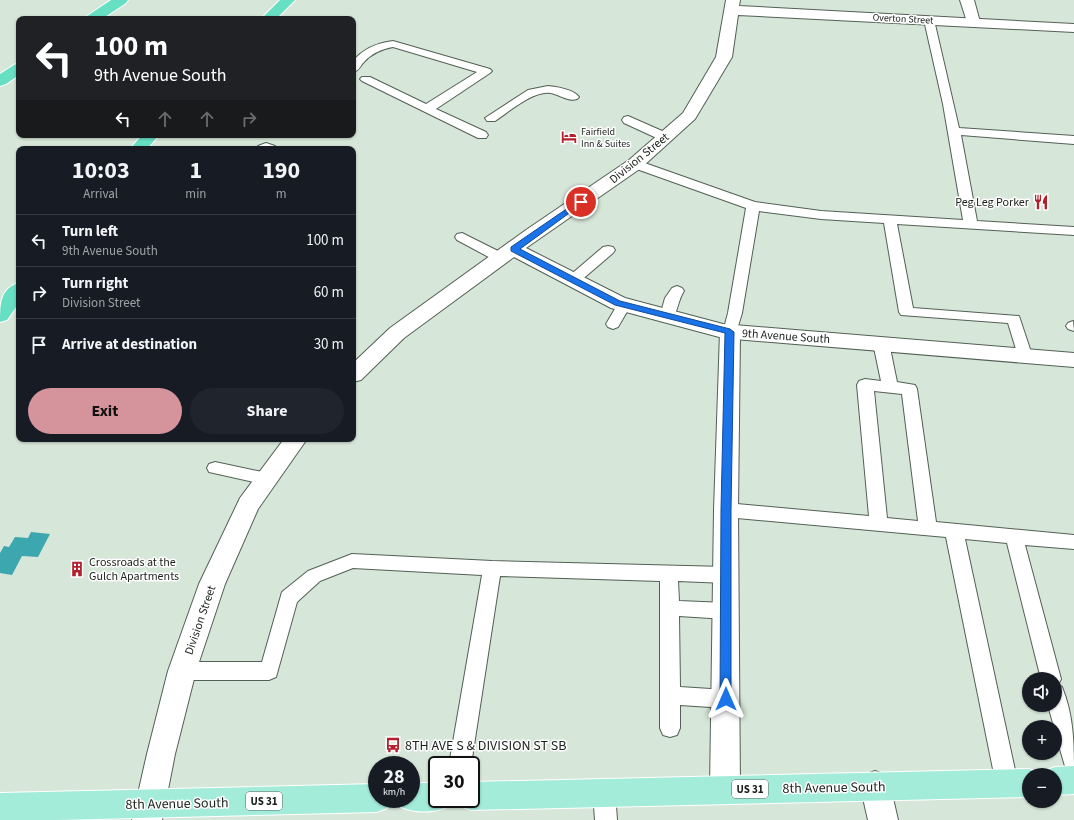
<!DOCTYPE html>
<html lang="en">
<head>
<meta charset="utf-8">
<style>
  body { margin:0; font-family:"Source Sans 3",sans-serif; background:#20242c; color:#f1f3f6; height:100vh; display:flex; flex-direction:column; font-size:15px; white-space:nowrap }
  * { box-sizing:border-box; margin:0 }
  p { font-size:13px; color:#9ea1a6 }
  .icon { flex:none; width:22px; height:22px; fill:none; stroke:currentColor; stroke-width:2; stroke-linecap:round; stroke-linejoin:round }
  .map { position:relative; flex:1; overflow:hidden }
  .sheet { position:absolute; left:16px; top:146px; width:340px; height:296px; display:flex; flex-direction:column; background:#171b24; border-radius:8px; box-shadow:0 1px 3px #0004 }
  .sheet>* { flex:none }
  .top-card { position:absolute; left:16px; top:16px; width:340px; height:122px; border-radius:8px; box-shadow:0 1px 3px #0004; background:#202124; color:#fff; overflow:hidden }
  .controls { position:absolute; left:1022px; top:672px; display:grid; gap:8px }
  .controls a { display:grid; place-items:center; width:40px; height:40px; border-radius:50%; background:#171b24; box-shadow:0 1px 3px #0004; font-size:20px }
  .speed { position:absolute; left:368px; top:756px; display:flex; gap:8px; font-size:20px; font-weight:700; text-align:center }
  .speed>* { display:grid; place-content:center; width:52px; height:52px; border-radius:50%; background:#171b24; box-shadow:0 1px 3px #0004; line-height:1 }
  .speed small { font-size:10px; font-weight:400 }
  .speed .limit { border:2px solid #111; border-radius:6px; background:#fff; color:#111 }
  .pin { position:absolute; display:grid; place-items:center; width:34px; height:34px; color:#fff; margin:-17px; border:2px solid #fff; border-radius:50%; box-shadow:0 1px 4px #0007 }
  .me { position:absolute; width:44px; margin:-22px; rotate:0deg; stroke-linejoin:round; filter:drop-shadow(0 0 3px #0008) }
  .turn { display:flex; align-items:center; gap:14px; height:84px; padding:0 12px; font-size:18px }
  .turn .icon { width:52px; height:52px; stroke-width:2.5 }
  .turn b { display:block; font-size:28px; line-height:34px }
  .lanes { display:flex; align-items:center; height:38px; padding:0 12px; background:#0003; justify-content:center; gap:20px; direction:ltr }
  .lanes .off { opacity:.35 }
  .eta { display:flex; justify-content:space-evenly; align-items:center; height:68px; text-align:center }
  .eta b { font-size:24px; font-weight:700; line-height:28px }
  .primary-button { display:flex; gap:8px; margin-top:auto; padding:8px 12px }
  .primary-button a { flex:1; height:46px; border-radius:24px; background:#d5949c; color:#111; font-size:16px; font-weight:700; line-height:46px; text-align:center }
  .primary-button a+a { background:#20242c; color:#f1f3f6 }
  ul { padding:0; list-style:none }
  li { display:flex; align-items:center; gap:12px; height:52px; padding:0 12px; border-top:1px solid #363941 }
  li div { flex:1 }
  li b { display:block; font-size:15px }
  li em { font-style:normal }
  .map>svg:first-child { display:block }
  .water { fill:#3ca7ae }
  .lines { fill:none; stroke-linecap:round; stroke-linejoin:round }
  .lane-casing { stroke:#536055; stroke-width:2 }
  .street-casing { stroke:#536055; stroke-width:2 }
  .secondary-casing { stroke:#536055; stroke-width:2 }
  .primary-casing { stroke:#fff; stroke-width:2 }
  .highway-casing { stroke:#fff; stroke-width:2 }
  .lane { fill:#fff; fill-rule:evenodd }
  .street { fill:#fff; fill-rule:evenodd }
  .secondary { fill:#fff; fill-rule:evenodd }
  .primary { fill:#a4ecda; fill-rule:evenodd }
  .highway { fill:#67dfc2; fill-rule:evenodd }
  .route { fill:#1a73e8; stroke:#114b97 }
  .labels { text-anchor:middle; stroke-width:3; stroke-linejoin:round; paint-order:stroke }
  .far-street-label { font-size:10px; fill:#1b211c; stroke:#fff }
  .far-poi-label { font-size:10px; fill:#1b211c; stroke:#fff; text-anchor:start }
  .shield { fill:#fff; stroke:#5f6460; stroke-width:1 }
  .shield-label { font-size:11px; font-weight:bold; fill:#1b211c }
  .street-label { font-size:12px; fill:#1b211c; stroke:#fff }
  .poi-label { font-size:12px; fill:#1b211c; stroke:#fff; text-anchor:end }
  .near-poi-label { font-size:14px; fill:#1b211c; stroke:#fff; text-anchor:start }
  .near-street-label { font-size:14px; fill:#1b211c; stroke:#fff }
</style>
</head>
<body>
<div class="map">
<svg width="1074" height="820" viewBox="0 0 1074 820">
  <rect width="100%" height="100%" fill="#d6e6d8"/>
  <polygon class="water" points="31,532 50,534 38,557 22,556 12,575 0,573 0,553 4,546 9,547 15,537 28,538"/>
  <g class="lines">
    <g class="lane-casing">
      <g id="lane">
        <polygon points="929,17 934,20 959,128 1074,136 1074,144 961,135 977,221 1074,227 1074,235 897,224 913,308 1019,316 1032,355 1029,359 1024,360 1019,359 1008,323 901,315 899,312 884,223 821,219 759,211 742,313 735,336 730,337 725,336 723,332 728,313 746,208 631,167 629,164 631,161 639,161 755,202 821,211 963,220 943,104 924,20"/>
        <path d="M393,41L490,69L492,71L490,73L436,109L486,132L488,135L486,138H478L362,81L360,79L362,77H370L426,104L477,72L393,47C382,49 372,53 364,62C360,66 359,71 353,72V61C364,48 377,43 393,41Z"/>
        <path d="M548,86C557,87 573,89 579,97L577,99C568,102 559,94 550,93C533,91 510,111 495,121H487L485,118L528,90Z"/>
        <polygon points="628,116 669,134 671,137 669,140 661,140 624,123 622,120 624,117"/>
        <polygon points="266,143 275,146 277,149 256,149 258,146"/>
        <polygon points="462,233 506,255 508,258 506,261 501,262 496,261 457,240 455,237 457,234"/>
        <polygon points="608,246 613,247 615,250 613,253 578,283 573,285 568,283 566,280 568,277 603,247"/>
        <path d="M677,286L682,288L684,291C678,300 678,311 672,319L667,321L662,319L660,316L665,298L672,288Z"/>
        <polygon points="624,300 629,302 631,305 618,327 613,329 608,327 606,324 619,302"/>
        <polygon points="1073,321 1074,331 1068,329 1066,326 1068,323"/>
        <path d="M881,338L886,339L889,343L897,382L915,385L917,389L936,522L1074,535V549L1025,545L1061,679L1058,685L1062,687C1074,716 1074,745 1074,776L1067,773L1055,732V727H1054L1048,705H1055V679H1041L1007,543L965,539L1018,784L1015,791L1007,794L999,791L996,784L946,537L726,517L720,515L717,510L720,505L726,503L869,516L857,385L859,381L865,379L881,381L873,343L876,339ZM874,391L902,394L918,521L887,518Z"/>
        <polygon points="215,462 267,473 273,474 275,479 273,484 267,485 209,472 207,468 209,464"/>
        <polygon points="352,554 492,561 726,567 732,570 735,575 732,580 726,583 678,581 679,601 726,603 733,605 735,611 733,617 726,619 679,616 680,687 726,690 733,693 736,699 733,705 726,708 680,705 680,728 677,735 670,737 663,735 660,728 660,581 500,576 471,765 449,765 482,575 353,568 320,581 297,602 276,677 269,680 182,680 175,677 172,671 175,665 182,662 262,662 282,592 308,571"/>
        <polygon points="604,782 612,785 615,792 617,820 595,820 593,792 596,785"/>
      </g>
    </g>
    <g class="street-casing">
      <g id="street">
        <polygon points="960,0 974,0 980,22 978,25 973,26 968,25"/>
        <polygon points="730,325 737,327 740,332 738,510 740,789 735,799 725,803 715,799 710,789 714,510 720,332 723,327"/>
        <polygon points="875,771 885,775 890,785 898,820 868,820 860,785 865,775"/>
      </g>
    </g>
    <g class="secondary-casing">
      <g id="secondary">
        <polygon points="726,0 740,0 739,6 1074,24 1074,32 738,15 732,57 695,119 641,168 526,248 625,298 723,324 1074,353 1074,367 723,338 611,308 514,257 404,338 361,380 353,382 353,363 390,328 526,230 629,160 683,113 716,57"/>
        <polygon points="284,439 307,439 258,509 225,584 196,671 175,754 162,820 132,820 147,754 168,671 199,584 240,498"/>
      </g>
    </g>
    <g class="primary-casing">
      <g id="primary">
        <polygon points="1074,766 1074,794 1055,795 1055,775 1043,775 1045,771 1055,767"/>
        <polygon points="1029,769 1039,773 1040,775 1029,775 1029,797 471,810 461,806 458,799 471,799 471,782"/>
        <path d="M411,783H437V799H451L447,807C432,813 416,813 401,807L397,799H411Z"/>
        <polygon points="377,784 377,799 391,799 387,808 377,812 58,820 0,820 0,793"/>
      </g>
    </g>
    <g class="highway-casing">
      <g id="highway">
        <polygon points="111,0 128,0 126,3 102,19 85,19 87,16"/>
        <polygon points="280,0 295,0 276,19 261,19"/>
        <polygon points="19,63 19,75 6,84 0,86 0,74 14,65"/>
        <polygon points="142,135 159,135 147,149 130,149"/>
        <path d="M19,283V303L7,320L0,322C0,306 0,288 19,283Z"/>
      </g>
    </g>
    <use href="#lane" class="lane"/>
    <use href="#street" class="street"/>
    <use href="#secondary" class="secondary"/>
    <use href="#primary" class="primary"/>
    <use href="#highway" class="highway"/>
  </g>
  <polygon class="route" points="581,199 583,200 583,203 520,249 620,301 730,329 734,332 731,510 731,699 730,703 726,705 722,703 720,699 721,510 725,333 615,305 511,251 511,247"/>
  <defs>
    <g id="hotel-bare" transform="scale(1.2)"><path d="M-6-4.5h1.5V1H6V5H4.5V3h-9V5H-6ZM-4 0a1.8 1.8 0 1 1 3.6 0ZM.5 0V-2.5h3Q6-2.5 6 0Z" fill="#b2202e" stroke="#fff" stroke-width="2.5" paint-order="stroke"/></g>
    <g id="restaurant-bare" transform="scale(1.2)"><path d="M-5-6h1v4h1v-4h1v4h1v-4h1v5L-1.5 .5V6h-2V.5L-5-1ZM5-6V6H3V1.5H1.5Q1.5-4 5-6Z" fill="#b2202e" stroke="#fff" stroke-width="2.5" paint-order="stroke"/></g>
    <g id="building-bare" transform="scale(1.2)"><path d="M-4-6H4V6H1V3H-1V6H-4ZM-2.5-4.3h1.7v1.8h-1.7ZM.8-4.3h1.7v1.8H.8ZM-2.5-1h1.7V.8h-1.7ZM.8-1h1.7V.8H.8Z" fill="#b2202e" stroke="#fff" stroke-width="2.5" paint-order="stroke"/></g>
    <g id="bus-bare" transform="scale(1.2)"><path d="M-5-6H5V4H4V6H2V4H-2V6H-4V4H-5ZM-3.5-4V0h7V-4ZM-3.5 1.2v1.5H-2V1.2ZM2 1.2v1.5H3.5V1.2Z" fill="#b2202e" stroke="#fff" stroke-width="2.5" paint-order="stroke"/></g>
  </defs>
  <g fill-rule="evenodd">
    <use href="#hotel-bare" x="569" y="137"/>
    <use href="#restaurant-bare" x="1041" y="202"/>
    <use href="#building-bare" x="77" y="569"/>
    <use href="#bus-bare" x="393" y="745"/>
  </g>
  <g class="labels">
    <g class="far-street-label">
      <text transform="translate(903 18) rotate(3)" y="4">Overton Street</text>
    </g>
    <g class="far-poi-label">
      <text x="581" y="135">Fairfield<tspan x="581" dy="12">Inn &amp; Suites</tspan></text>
    </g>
    <g class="shield">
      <rect x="732" y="780" width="36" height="18" rx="3"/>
      <rect x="246" y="792" width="36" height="18" rx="3"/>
    </g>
    <g class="shield-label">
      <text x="750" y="793">US 31</text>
      <text x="264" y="805">US 31</text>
    </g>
    <g class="street-label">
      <text transform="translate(639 158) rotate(-39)" y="4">Division Street</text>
      <text transform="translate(786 336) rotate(4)" y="4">9th Avenue South</text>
      <text transform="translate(200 620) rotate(-71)" y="4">Division Street</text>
    </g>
    <g class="poi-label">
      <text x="1029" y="206">Peg Leg Porker</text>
      <text x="89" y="566" text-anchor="start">Crossroads at the<tspan x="89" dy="14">Gulch Apartments</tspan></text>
    </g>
    <g class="near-poi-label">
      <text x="405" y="750">8TH AVE S &amp; DIVISION ST SB</text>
    </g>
    <g class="near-street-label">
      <text transform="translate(834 787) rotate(-1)" y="5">8th Avenue South</text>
      <text transform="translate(177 803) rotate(-1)" y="5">8th Avenue South</text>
    </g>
  </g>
</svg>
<div class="controls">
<a><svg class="icon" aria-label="sound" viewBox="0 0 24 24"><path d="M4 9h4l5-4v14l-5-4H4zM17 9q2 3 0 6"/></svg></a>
<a>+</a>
<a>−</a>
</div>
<div class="speed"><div>28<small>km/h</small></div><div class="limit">30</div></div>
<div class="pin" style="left:581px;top:202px;background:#d93025"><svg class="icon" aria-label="arrive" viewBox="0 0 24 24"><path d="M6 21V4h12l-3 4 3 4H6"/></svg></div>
<svg class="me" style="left:726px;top:699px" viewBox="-20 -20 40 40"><path d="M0-17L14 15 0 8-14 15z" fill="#1a73e8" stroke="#fff" stroke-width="4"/></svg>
<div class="top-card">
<div class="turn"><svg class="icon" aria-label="left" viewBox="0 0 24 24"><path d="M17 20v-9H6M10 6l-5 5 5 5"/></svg><div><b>100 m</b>9th Avenue South</div></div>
<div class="lanes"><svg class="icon" aria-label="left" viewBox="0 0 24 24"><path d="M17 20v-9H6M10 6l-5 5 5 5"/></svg><svg class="icon off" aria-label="ahead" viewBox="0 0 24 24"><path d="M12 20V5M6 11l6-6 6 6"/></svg><svg class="icon off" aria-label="ahead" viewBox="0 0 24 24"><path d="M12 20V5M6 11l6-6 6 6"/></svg><svg class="icon off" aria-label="right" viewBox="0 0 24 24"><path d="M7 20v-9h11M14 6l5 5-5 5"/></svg></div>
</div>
<section class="sheet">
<div class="eta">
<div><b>10:03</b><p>Arrival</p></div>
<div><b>1</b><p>min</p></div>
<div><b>190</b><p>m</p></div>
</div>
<ul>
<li><svg class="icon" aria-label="left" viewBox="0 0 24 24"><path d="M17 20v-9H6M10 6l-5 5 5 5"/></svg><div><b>Turn left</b><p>9th Avenue South</p></div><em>100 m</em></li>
<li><svg class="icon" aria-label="right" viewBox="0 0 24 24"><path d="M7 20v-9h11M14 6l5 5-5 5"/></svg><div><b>Turn right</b><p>Division Street</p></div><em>60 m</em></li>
<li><svg class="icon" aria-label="arrive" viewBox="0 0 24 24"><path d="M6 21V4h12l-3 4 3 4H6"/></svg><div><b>Arrive at destination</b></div><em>30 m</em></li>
</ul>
<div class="primary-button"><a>Exit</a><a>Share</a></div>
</section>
</div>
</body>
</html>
